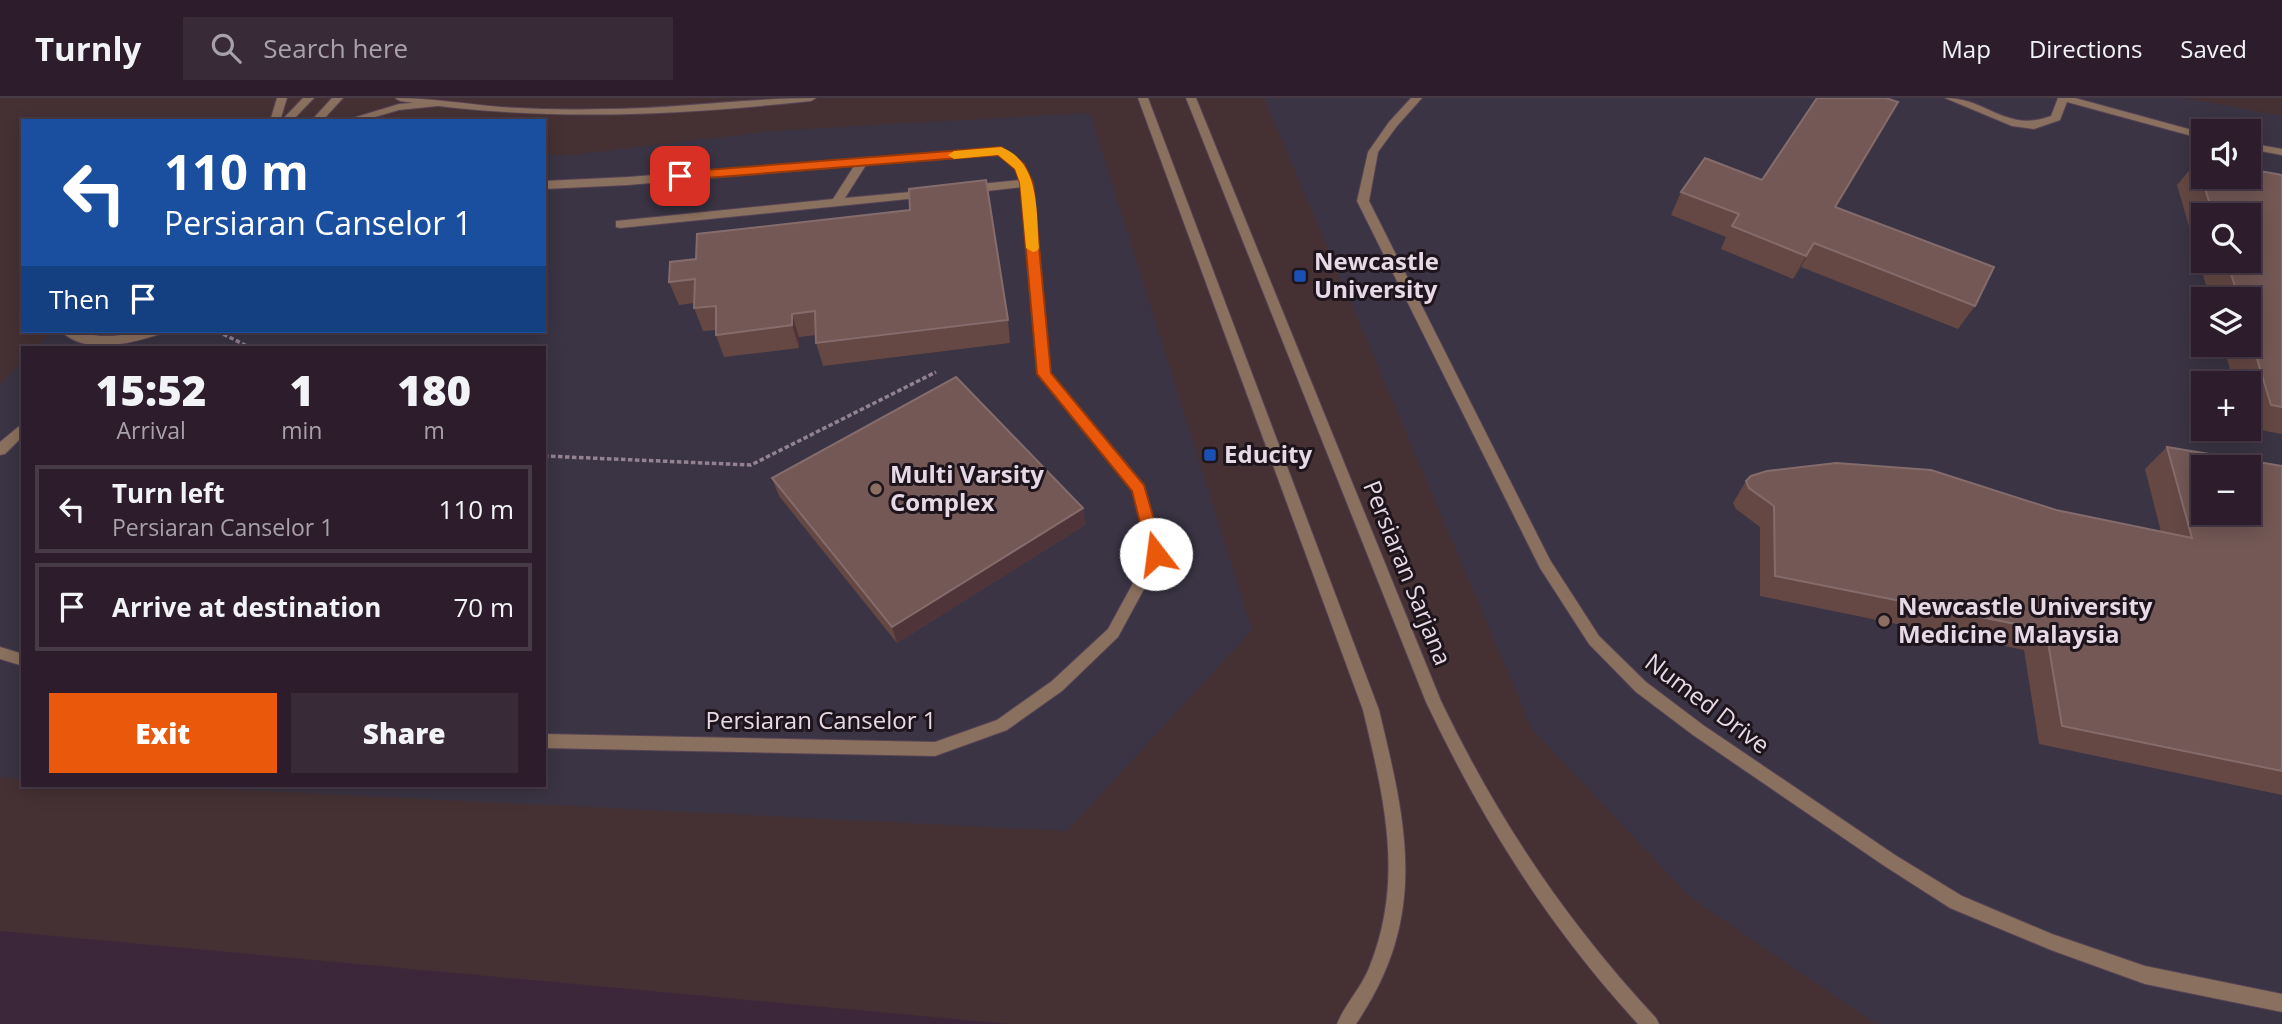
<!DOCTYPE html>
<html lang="en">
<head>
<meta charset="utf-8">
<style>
  body { margin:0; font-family:"Open Sans",sans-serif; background:#392a38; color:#f1f3f6; height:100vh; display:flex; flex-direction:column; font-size:26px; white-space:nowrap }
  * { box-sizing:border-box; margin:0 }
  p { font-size:23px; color:#a7a2a9 }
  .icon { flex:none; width:38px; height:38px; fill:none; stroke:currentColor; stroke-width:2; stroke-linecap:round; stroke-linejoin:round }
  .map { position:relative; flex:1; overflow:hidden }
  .panel { position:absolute; left:21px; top:248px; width:525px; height:441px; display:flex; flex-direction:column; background:#2d1d2c; border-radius:0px; box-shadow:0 4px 18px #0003,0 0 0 2px #483b48 }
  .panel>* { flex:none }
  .hud { position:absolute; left:21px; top:21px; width:525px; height:214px; border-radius:0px; box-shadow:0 4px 18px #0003,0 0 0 2px #483b48; background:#1a4fa0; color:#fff; overflow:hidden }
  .tools { position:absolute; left:2191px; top:21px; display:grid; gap:14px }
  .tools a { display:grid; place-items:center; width:70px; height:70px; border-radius:0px; background:#2d1d2c; box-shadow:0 4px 18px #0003,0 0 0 2px #483b48; font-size:35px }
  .pin { position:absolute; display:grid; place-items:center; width:60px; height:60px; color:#fff; margin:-30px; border-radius:14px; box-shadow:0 4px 10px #0006 }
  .me { position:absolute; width:77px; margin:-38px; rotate:345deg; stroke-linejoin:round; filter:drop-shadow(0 0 5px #0008) }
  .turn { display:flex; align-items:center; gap:24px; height:147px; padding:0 28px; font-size:32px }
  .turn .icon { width:91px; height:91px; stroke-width:2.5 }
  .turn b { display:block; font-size:49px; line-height:60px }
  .then { display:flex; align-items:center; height:66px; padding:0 28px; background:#0003; gap:14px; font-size:26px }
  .eta { display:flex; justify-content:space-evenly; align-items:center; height:119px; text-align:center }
  .eta b { font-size:42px; font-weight:800; line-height:49px }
  .action { display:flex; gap:14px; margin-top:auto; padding:14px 28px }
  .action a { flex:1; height:80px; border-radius:0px; background:#ea580c; color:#fff; font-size:28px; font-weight:800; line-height:80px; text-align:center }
  .action a+a { background:#392a38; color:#f1f3f6 }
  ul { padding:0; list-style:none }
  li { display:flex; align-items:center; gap:21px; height:88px; margin:0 14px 10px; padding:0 14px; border:4px solid #483b48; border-radius:0px }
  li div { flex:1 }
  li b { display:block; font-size:26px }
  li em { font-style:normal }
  header { display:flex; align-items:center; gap:42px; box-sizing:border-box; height:98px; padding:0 35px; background:#2d1d2c; border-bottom:2px solid #483b48 }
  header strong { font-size:33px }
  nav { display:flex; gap:38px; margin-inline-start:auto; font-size:24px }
  .search { width:490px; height:63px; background:#392a38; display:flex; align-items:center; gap:18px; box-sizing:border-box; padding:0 24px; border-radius:0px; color:#a7a2a9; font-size:26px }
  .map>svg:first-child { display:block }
  .commercial { fill:#453134; fill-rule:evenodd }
  .education { fill:#3a3444; fill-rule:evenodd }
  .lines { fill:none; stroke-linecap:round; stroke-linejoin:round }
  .lane-casing { stroke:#574355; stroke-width:2 }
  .street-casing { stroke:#574355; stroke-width:2 }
  .path { stroke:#948292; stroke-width:3.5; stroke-dasharray:4.5 2.5; stroke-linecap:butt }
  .lane { fill:#8a705e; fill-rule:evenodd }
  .street { fill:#8a705e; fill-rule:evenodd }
  .wall { fill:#654844; fill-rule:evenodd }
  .shaded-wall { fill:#4f3439 }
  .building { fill:#735855; stroke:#856c6c; stroke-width:2; fill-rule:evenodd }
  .route { fill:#ea580c; stroke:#983908; stroke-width:2 }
  .slow { fill:#f59e0b }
  .transit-dot { fill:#1a4fb4; stroke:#1d141c; stroke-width:2.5 }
  .education-dot { fill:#8d6e63; stroke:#1d141c; stroke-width:2.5 }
  .labels { text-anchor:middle; stroke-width:6; stroke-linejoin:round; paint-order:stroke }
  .poi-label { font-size:24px; font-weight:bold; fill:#e7d9e5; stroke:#1d141c; text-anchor:start }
  .street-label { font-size:24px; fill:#e7d9e5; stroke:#1d141c }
</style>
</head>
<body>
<header>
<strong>Turnly</strong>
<div class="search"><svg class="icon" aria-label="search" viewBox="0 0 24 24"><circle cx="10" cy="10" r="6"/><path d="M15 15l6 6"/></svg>Search here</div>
<nav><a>Map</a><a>Directions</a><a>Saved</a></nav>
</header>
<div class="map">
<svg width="2282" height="926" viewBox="0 0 2282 926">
  <rect width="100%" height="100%" fill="#3c273a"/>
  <path class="commercial" d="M0,0H2282V926H1009L0,833ZM23,23H544V233H23ZM2203,33H2249V79H2203ZM2203,117H2249V163H2203ZM2203,201H2249V247H2203ZM23,250H544V688H23ZM2203,285H2249V331H2203ZM2203,369H2249V415H2203Z"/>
  <g class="education">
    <path d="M1264,0H2183L2282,18V926H1876L1690,799L1532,631ZM2203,33H2249V79H2203ZM2203,117H2249V163H2203ZM2203,201H2249V247H2203ZM2203,285H2249V331H2203ZM2203,369H2249V415H2203Z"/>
    <polygon points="1090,15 1252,532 1067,733 167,688 544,688 544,250 35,250 52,233 544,233 544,56 564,58 772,33"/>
    <polygon points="23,263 23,681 0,679 0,286"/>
  </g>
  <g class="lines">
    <g class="lane-casing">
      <g id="lane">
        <polygon points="277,0 287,0 280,23 270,23"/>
        <polygon points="303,0 314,0 292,23 281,23"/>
        <polygon points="332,0 343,0 322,23 311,23"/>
        <polygon points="1411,0 1422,0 1397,28 1378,54 1369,103 1550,462 1599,538 1646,584 1703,627 1895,757 1962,798 2052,836 2145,868 2282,896 2282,914 2145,886 2051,852 1950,810 1883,767 1693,637 1636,594 1589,546 1540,470 1357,103 1368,54 1389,24"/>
        <path d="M1945,0C1988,0 2005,35 2051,18L2058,0H2075L2203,35V41L2067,4L2060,22L2034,31L2012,28Z"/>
        <polygon points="434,3 439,6 438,8 399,12 361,23 343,23 399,6"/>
        <polygon points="2249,45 2282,51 2282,57 2249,51"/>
        <polygon points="1001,50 1024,67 1033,85 1050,275 1144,387 1163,456 1118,539 1062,593 1007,632 935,658 544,650 544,636 935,644 997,622 1052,583 1108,531 1149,456 1133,393 1038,276 1022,89 969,95 963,91 969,87 1020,82 1015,71 999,57 866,67 845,100 932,92 932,98 928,99 620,130 616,129 616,123 833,101 854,68 628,87 544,91 544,83 628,79"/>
        <path d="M61,233C76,232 90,238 106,238C125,238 143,232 162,233L160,236C132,245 85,258 61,233Z"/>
        <polygon points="23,325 23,338 5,356 0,357 0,344"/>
        <polygon points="0,549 23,556 23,568 0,561"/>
      </g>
    </g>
    <g class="street-casing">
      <g id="street">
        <path d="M395,0C430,0 466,6 501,9C535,11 569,12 603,11C674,11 745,0 816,0L811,3C670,18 541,24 400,3Z"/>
        <path d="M1138,0H1148L1379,612C1407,728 1429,819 1356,926H1337C1345,906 1361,890 1369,870C1405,782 1384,700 1363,612Z"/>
        <path d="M1186,0H1196L1441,603C1498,722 1566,823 1656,920L1659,926H1638C1548,828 1483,724 1426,604Z"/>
      </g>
    </g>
    <g class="path">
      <polyline points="217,233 251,250"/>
      <polyline points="544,358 751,367 936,274"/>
    </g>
    <use href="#lane" class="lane"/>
    <use href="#street" class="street"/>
  </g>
  <g class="wall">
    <polygon points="1885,28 1836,110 1975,208 1958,231 1801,169 1793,181 1721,151 1726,139 1671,117 1681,94 1762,82"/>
    <path d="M2197,63L2282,77V336L2249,330V285H2234L2223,247H2249V201H2210L2177,87ZM2203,117H2249V163H2203Z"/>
    <polygon points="670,164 1008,222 1010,245 823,268 816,245 816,237 799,239 799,250 724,259 716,237 716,232 703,233 694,210 694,205 679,207 669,184"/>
    <polygon points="2167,349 2282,368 2282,697 2039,646 2024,552 1760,498 1760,429 1736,411 1733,405 1746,383 2056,412 2161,434 2145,371"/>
    <polygon points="772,380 1083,410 1085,427 897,545 779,398"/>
  </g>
  <g class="shaded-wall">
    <polygon points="1898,4 1885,28 1822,133 1835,109"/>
    <polygon points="1814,145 1801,169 1793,181 1806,158"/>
    <polygon points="792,216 799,239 799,250 792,227"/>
    <polygon points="1083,410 1085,427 897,545 892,529"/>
  </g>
  <g class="building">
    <polygon points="1817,0 1886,0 1898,4 1835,109 1994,169 1975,208 1814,145 1806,158 1732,128 1739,116 1681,94 1705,60 1762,82"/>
    <polygon points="2197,63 2203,64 2203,79 2249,79 2249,71 2282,77 2282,309 2271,307 2249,234 2249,201 2239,201 2227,163 2249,163 2249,117 2213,117"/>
    <polygon points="986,82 1008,222 816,245 815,213 792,216 792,227 716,237 716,208 694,210 695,181 669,184 670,164 696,161 697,136 910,112 909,91"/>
    <polygon points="956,279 1083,410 892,529 772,380"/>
    <path d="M2167,349L2282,368V673L2062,628L2046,532L1775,478L1774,408L1749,390L1746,383L1751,378L1767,373L1836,365L1931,372L2056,412L2192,440ZM2203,369H2249V415H2203Z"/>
  </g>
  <polygon class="route" points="1001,49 1024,66 1033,85 1051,275 1144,387 1164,456 1161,460 1150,460 1148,456 1132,393 1037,276 1020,85 1015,71 998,57 680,82 674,78 680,74"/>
  <path class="slow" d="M1001,49C1041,64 1036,115 1039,150L1037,153L1033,154L1026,150L1020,85L1015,71L998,57L954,61L948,57L954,53Z"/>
  <g class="transit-dot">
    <rect x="1293" y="171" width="14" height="14" rx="3.5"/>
    <rect x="1203" y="350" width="14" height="14" rx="3.5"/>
  </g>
  <g class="education-dot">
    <circle cx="876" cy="391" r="7"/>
    <circle cx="1884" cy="523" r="7"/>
  </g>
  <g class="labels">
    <g class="poi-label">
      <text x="1314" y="172">Newcastle<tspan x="1314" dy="28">University</tspan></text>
      <text x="1224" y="365">Educity</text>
      <text x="890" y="385">Multi Varsity<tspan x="890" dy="28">Complex</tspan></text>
      <text x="1898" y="517">Newcastle University<tspan x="1898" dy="28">Medicine Malaysia</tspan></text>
    </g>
    <g class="street-label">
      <text transform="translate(1407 475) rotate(68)" y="8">Persiaran Sarjana</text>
      <text transform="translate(1707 606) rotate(37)" y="8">Numed Drive</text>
      <text x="821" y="631">Persiaran Canselor 1</text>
    </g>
  </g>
</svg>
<div class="tools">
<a><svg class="icon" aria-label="sound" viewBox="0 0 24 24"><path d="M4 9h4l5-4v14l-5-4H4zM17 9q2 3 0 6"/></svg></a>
<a><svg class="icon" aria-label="search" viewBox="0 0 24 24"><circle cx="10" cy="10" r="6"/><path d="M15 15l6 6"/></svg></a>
<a><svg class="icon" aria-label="layers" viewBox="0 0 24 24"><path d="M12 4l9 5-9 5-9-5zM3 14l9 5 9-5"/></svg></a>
<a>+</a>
<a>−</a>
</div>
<div class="pin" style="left:680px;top:78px;background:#d93025"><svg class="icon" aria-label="arrive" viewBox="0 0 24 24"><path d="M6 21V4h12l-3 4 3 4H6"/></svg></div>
<svg class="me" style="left:1156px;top:456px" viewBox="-20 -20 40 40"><circle r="19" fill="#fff"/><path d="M0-13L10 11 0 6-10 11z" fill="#ea580c"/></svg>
<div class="hud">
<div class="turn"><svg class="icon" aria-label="left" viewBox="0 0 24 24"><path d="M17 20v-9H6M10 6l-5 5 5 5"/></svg><div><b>110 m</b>Persiaran Canselor 1</div></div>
<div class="then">Then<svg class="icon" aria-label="arrive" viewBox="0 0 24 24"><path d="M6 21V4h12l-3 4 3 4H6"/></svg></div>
</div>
<section class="panel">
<div class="eta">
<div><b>15:52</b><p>Arrival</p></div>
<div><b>1</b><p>min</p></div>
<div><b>180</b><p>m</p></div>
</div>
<ul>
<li><svg class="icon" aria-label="left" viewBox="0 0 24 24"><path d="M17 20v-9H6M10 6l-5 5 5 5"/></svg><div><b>Turn left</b><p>Persiaran Canselor 1</p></div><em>110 m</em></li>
<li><svg class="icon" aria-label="arrive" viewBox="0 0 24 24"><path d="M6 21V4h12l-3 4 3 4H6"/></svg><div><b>Arrive at destination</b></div><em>70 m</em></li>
</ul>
<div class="action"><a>Exit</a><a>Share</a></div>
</section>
</div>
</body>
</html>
